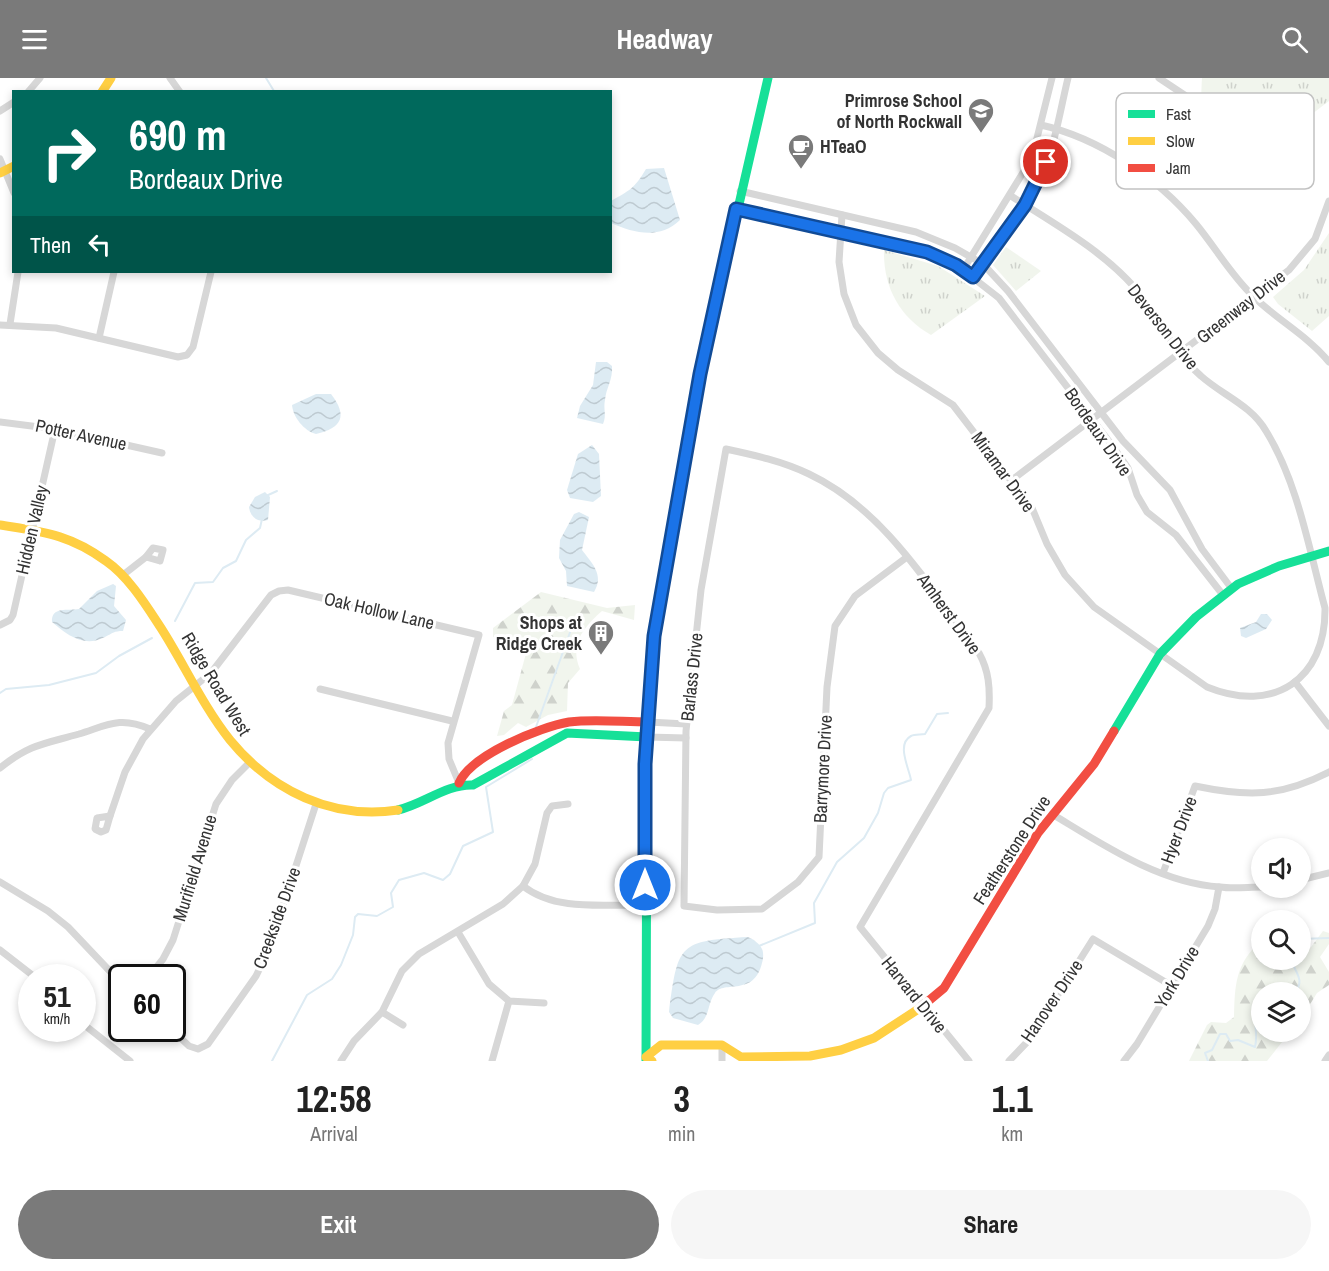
<!DOCTYPE html>
<html lang="en">
<head>
<meta charset="utf-8">
<style>
  body { margin:0; font-family:"Archivo Narrow",sans-serif; background:#f6f6f6; color:#222; height:100vh; display:flex; flex-direction:column; font-size:22px; white-space:nowrap }
  * { box-sizing:border-box; margin:0 }
  p { font-size:20px; color:#767676 }
  .icon { flex:none; width:33px; height:33px; fill:none; stroke:currentColor; stroke-width:2; stroke-linecap:round; stroke-linejoin:round }
  .map { position:relative; height:983px; overflow:hidden }
  .panel { display:flex; flex-direction:column; background:#fff; flex:1 }
  .panel>* { flex:none }
  .top-card { position:absolute; left:12px; top:12px; width:600px; height:183px; border-radius:0px; box-shadow:0 3px 9px #0003; background:#00695c; color:#fff; overflow:hidden }
  .fabs { position:absolute; left:1251px; top:760px; display:grid; gap:12px }
  .fabs a { display:grid; place-items:center; width:60px; height:60px; border-radius:50%; background:#fff; box-shadow:0 3px 9px #0003; font-size:30px }
  .speed { position:absolute; left:18px; top:886px; display:flex; gap:12px; font-size:30px; font-weight:700; text-align:center }
  .speed>* { display:grid; place-content:center; width:78px; height:78px; border-radius:50%; background:#fff; box-shadow:0 3px 9px #0003; line-height:1 }
  .speed small { font-size:15px; font-weight:400 }
  .speed .limit { border:3px solid #111; border-radius:9px; background:#fff; color:#111 }
  .pin { position:absolute; display:grid; place-items:center; width:51px; height:51px; color:#fff; margin:-26px; border:3px solid #fff; border-radius:50%; box-shadow:0 2px 6px #0007 }
  .me { position:absolute; width:66px; margin:-33px; rotate:0deg; stroke-linejoin:round; filter:drop-shadow(0 0 4px #0008) }
  .turn { display:flex; align-items:center; gap:21px; height:126px; padding:0 18px; font-size:27px }
  .turn .icon { width:78px; height:78px; stroke-width:2.5 }
  .turn b { display:block; font-size:42px; line-height:51px }
  .then { display:flex; align-items:center; height:57px; padding:0 18px; background:#0003; gap:12px; font-size:22px }
  .eta { display:flex; justify-content:space-evenly; align-items:center; height:102px; text-align:center }
  .eta b { font-size:36px; font-weight:800; line-height:42px }
  .action { display:flex; gap:12px; margin-top:auto; padding:12px 18px }
  .action a { flex:1; height:69px; border-radius:36px; background:#7a7a7a; color:#fff; font-size:24px; font-weight:800; line-height:69px; text-align:center }
  .action a+a { background:#f6f6f6; color:#222 }
  header { display:flex; justify-content:space-between; align-items:center; height:78px; padding:0 18px; background:#7a7a7a; color:#fff; font-size:27px; font-weight:800 }
  .map>svg:first-child { display:block }
  .grass { fill:url(#grass-tufts) }
  .forest { fill:url(#forest-firs) }
  .water { fill:url(#water-waves) }
  .lines { fill:none; stroke-linecap:round; stroke-linejoin:round }
  .stream { stroke:#ddebf3; stroke-width:2 }
  .street { stroke:#d7d7d7; stroke-width:7 }
  .fast { stroke:#16e098; stroke-width:9 }
  .slow { stroke:#ffcf43; stroke-width:9 }
  .jam { stroke:#f24e42; stroke-width:9 }
  .route-casing { stroke:#114b97; stroke-width:15 }
  .route { stroke:#1a73e8; stroke-width:10 }
  .labels { text-anchor:middle; stroke-width:6; stroke-linejoin:round; paint-order:stroke }
  .poi-label { font-size:18px; font-weight:bold; fill:#333; stroke:#fff; text-anchor:end }
  .street-label { font-size:18px; fill:#333; stroke:#fff }
  .key { fill:#fff; stroke:#c2c2c2; stroke-width:1.5 }
  .key-label { font-size:16px; fill:#333 }
</style>
</head>
<body>
<header><svg class="icon" aria-label="menu" viewBox="0 0 24 24"><path d="M4 6h16M4 12h16M4 18h16"/></svg>Headway<svg class="icon" aria-label="search" viewBox="0 0 24 24"><circle cx="10" cy="10" r="6"/><path d="M15 15l6 6"/></svg></header>
<div class="map">
<svg width="1329" height="983" viewBox="0 0 1329 983">
  <defs>
    <pattern id="grass-tufts" width="24" height="20" patternUnits="userSpaceOnUse" patternTransform="scale(1.5)"><rect width="24" height="20" fill="#f1f5ed"/><path d="M3 7l-1-3M5 7V3M7 7l1-3M15 17l-1-3M17 17v-4M19 17l1-3" fill="none" stroke="#cfd2cc"/></pattern>
    <pattern id="forest-firs" width="22" height="20" patternUnits="userSpaceOnUse" patternTransform="scale(1.5)"><rect width="22" height="20" fill="#f1f5ed"/><path d="M5 1l3.5 6h-7zM16 11l3.5 6h-7z" fill="#cfd2cc"/></pattern>
    <pattern id="water-waves" width="16" height="10" patternUnits="userSpaceOnUse" patternTransform="scale(1.5)"><rect width="16" height="10" fill="#ddebf3"/><path d="M0 5q4-4 8 0t8 0" fill="none" stroke="#becad1"/></pattern>
  </defs>
  <rect width="100%" height="100%" fill="#fff"/>
  <g class="grass">
    <path d="M1202,0H1329V23L1295,49L1279,74L1240,111C1219,111 1213,91 1199,78C1193,72 1185,68 1179,63V56C1205,36 1200,29 1202,0Z"/>
    <polygon points="1329,155 1329,238 1312,253 1278,226 1273,219 1304,192"/>
    <polygon points="1006,169 1041,193 1016,213 993,187"/>
    <path d="M884,172L938,188L985,218L931,257C899,239 883,208 884,172Z"/>
  </g>
  <g class="forest">
    <path d="M541,514L607,530L635,527L634,542L602,533C584,549 569,566 580,591L568,605L567,633L548,637L526,649L518,645L504,657L497,658L504,633L512,627L528,568L493,559V550Z"/>
    <path d="M1323,853L1329,855V866L1320,879L1329,894V907L1317,915L1301,941L1300,915H1262V954H1290L1267,983H1189L1207,947L1211,944L1226,945L1234,939C1235,907 1235,886 1261,863L1262,882H1300L1301,872L1308,873Z"/>
  </g>
  <g class="water">
    <path d="M664,90L680,142C659,162 634,155 611,145V123C630,112 634,111 646,91Z"/>
    <path d="M596,284H607L612,288C613,302 606,310 605,322C603,331 607,337 603,346L577,340L580,328L593,307Z"/>
    <path d="M316,316H331C348,338 342,350 316,356C304,353 293,339 292,327Z"/>
    <polygon points="592,367 599,376 601,418 593,424 570,420 567,412 578,376"/>
    <path d="M265,414L270,419L268,442C258,445 250,439 249,429L255,419Z"/>
    <path d="M579,434L589,439L582,472C591,484 605,497 594,514L567,508L566,493L559,480L560,462L574,436Z"/>
    <path d="M113,506L116,508L114,528L126,542L123,553C114,553 113,555 105,559C84,570 67,557 52,544C51,528 68,533 79,531L97,513Z"/>
    <polygon points="1261,536 1267,536 1272,542 1266,551 1246,560 1241,558 1240,550 1256,544"/>
    <path d="M748,859C753,861 760,866 762,871C764,875 763,882 762,885C754,919 724,902 715,915C707,926 710,940 698,947L673,940L669,934C678,865 679,863 748,859Z"/>
  </g>
  <g class="lines">
    <g class="stream">
      <polyline points="266,0 274,13 280,14"/>
      <polyline points="266,418 277,413"/>
      <polyline points="175,543 195,505 213,504 223,490 236,483 246,462 260,450 262,441"/>
      <polyline points="0,615 6,611 49,607 96,595 119,578 152,560"/>
      <polyline points="536,649 573,546"/>
      <polyline points="1300,861 1329,860"/>
      <path d="M759,868L815,845L814,825L837,784L864,760L878,735L884,715L888,710L911,702C909,690 896,666 911,658C915,656 921,657 925,656L937,636L948,635"/>
      <path d="M1291,882C1295,894 1306,903 1294,915"/>
      <polyline points="272,983 307,917 332,901 341,887 353,857 355,839 358,836 377,838 393,829 391,815 399,802 424,795 443,802 450,796 463,768 493,754 486,709 532,681"/>
      <path d="M1208,983L1205,975L1212,972L1220,956H1226L1230,963L1238,962L1255,969C1258,958 1254,948 1256,937L1262,934"/>
    </g>
    <g class="street">
      <polyline points="170,0 180,14"/>
      <polyline points="28,14 40,0"/>
      <polyline points="0,33 14,24"/>
      <path d="M1041,47C1099,60 1158,100 1196,146C1215,169 1231,197 1253,218C1277,242 1307,257 1329,284"/>
      <polyline points="0,81 14,115"/>
      <polyline points="1136,93 1186,18 1159,0"/>
      <polyline points="740,113 916,154 955,170 983,186 1008,213 1123,363 1170,412 1202,471 1232,511"/>
      <polyline points="736,131 927,174 958,188 999,220 1111,366 1128,390 1137,417 1147,434 1176,457 1223,517"/>
      <path d="M842,137L839,184L844,216L856,247L878,275L898,292L953,327L1032,430L1047,466L1065,497L1094,529L1207,609C1273,636 1326,602 1325,530C1309,471 1298,405 1266,353C1251,327 1222,317 1201,298C1173,274 1158,238 1135,210C1102,172 1053,145 1011,118"/>
      <polyline points="963,192 1032,80 1052,0"/>
      <path d="M973,199C997,168 1024,134 1041,99C1055,68 1060,33 1068,0"/>
      <polyline points="10,246 18,194"/>
      <polyline points="0,247 56,250 178,279 187,277 193,269 211,194"/>
      <polyline points="99,260 114,194"/>
      <polyline points="0,344 55,351 162,375"/>
      <polyline points="1012,402 1289,192 1315,161 1329,123"/>
      <polygon points="153,470 163,472 160,483 146,479"/>
      <path d="M907,479L855,518L835,548L827,609L819,779L798,804L762,831L717,832L684,828L686,653L701,512L726,371C754,377 782,383 809,396C885,432 930,510 979,575C989,593 990,610 989,630L860,849L969,983"/>
      <polyline points="123,497 146,479"/>
      <polyline points="0,547 10,542 13,537 55,351"/>
      <polyline points="1295,604 1329,648"/>
      <polyline points="320,611 452,643"/>
      <polyline points="648,644 686,646"/>
      <polyline points="647,659 686,660"/>
      <path d="M0,690C30,666 44,666 79,656C108,647 120,638 150,651"/>
      <path d="M1052,736C1102,766 1159,805 1220,809C1233,811 1248,809 1262,809"/>
      <polyline points="110,738 125,694 143,661 176,623 211,595 271,517 279,513 288,512 479,557 448,665 449,681 459,705"/>
      <polygon points="110,738 106,752 101,754 95,751 97,740"/>
      <path d="M1163,795L1195,708C1248,719 1280,719 1329,694"/>
      <polyline points="1300,802 1329,795"/>
      <polyline points="0,804 48,833 68,849 122,906"/>
      <path d="M523,808C556,834 605,826 645,827"/>
      <polyline points="458,854 489,906 509,923 544,925"/>
      <polyline points="0,872 36,900"/>
      <polyline points="148,900 163,881 173,862 216,726 232,702 249,685"/>
      <polyline points="382,934 403,947"/>
      <polyline points="82,945 130,983"/>
      <polyline points="171,951 189,968 198,971 208,966 256,898 269,871 316,726"/>
      <polyline points="722,967 722,983"/>
      <polyline points="341,983 354,963 382,934 402,893 419,876 503,826 523,808 535,786 547,735 552,728 568,726"/>
      <polyline points="492,983 509,923"/>
      <polyline points="1009,983 1030,961 1093,861 1172,908"/>
      <polyline points="1124,983 1137,966 1208,848 1215,831 1219,809"/>
      <polyline points="1325,983 1329,977"/>
    </g>
    <g class="fast">
      <polyline points="703,283 768,0"/>
      <polyline points="1114,653 1160,576 1196,539 1238,506 1279,488 1329,473"/>
      <path d="M398,732C424,726 446,706 473,707L567,655L647,659"/>
      <polyline points="646,983 647,663"/>
    </g>
    <g class="slow">
      <polyline points="102,14 111,0"/>
      <polyline points="0,95 14,88"/>
      <path d="M0,447C43,454 69,456 106,483C129,499 146,527 161,550C184,586 203,628 230,662C272,713 332,742 398,732"/>
      <polyline points="652,983 646,979 661,967 722,967 741,979 810,978 841,972 874,960 920,930"/>
    </g>
    <g class="jam">
      <polyline points="647,663 654,558 703,283"/>
      <path d="M459,705C471,677 540,649 569,644C594,641 623,644 648,644"/>
      <polyline points="920,930 944,910 1038,755 1094,686 1114,653"/>
    </g>
  </g>
  <g class="lines">
    <g class="route-casing">
      <polyline id="route" points="645,807 645,686 654,558 700,296 736,131 927,174 956,187 973,199 1025,127 1046,84"/>
    </g>
    <use href="#route" class="route"/>
  </g>
  <defs>
    <g id="school-pin" transform="scale(1.35)"><path d="M0 17L-7.5 6A9.5 9.5 0 1 1 7.5 6Z" fill="#7a7a7a" stroke="#fff"/><path d="M0-5L7-2L0 1L-7-2ZM-4 1L0 2.5L4 1V4Q0 6-4 4Z" fill="#fff"/></g>
    <g id="cafe-pin" transform="scale(1.35)"><path d="M0 17L-7.5 6A9.5 9.5 0 1 1 7.5 6Z" fill="#7a7a7a" stroke="#fff"/><path d="M-5.5-4.5H6V0H3Q3 3.5 0 3.5H-2.5Q-5.5 3.5-5.5 0ZM3-3.2v2h1.7v-2ZM-6 4.5H4V6H-6Z" fill="#fff"/></g>
    <g id="building-pin" transform="scale(1.35)"><path d="M0 17L-7.5 6A9.5 9.5 0 1 1 7.5 6Z" fill="#7a7a7a" stroke="#fff"/><path d="M-4-6H4V6H1V3H-1V6H-4ZM-2.5-4.3h1.7v1.8h-1.7ZM.8-4.3h1.7v1.8H.8ZM-2.5-1h1.7V.8h-1.7ZM.8-1h1.7V.8H.8Z" fill="#fff"/></g>
  </defs>
  <g fill-rule="evenodd">
    <use href="#school-pin" x="981" y="33"/>
    <use href="#cafe-pin" x="801" y="69"/>
    <use href="#building-pin" x="601" y="555"/>
  </g>
  <g class="labels">
    <g class="poi-label">
      <text x="962" y="29">Primrose School<tspan x="962" dy="21">of North Rockwall</tspan></text>
      <text x="820" y="75" text-anchor="start">HTeaO</text>
      <text x="582" y="551">Shops at<tspan x="582" dy="21">Ridge Creek</tspan></text>
    </g>
    <g class="street-label">
      <text transform="translate(1241 229) rotate(-38)" y="6">Greenway Drive</text>
      <text transform="translate(1163 249) rotate(52)" y="6">Deverson Drive</text>
      <text transform="translate(1098 354) rotate(55)" y="6">Bordeaux Drive</text>
      <text transform="translate(81 357) rotate(12)" y="6">Potter Avenue</text>
      <text transform="translate(1003 394) rotate(54)" y="6">Miramar Drive</text>
      <text transform="translate(32 452) rotate(-77)" y="6">Hidden Valley</text>
      <text transform="translate(379 533) rotate(13)" y="6">Oak Hollow Lane</text>
      <text transform="translate(949 536) rotate(54)" y="6">Amherst Drive</text>
      <text transform="translate(692 599) rotate(-84)" y="6">Barlass Drive</text>
      <text transform="translate(216 606) rotate(59)" y="6">Ridge Road West</text>
      <text transform="translate(823 691) rotate(-87)" y="6">Barrymore Drive</text>
      <text transform="translate(1179 752) rotate(-69)" y="6">Hyer Drive</text>
      <text transform="translate(1012 772) rotate(-57)" y="6">Featherstone Drive</text>
      <text transform="translate(195 790) rotate(-73)" y="6">Murifield Avenue</text>
      <text transform="translate(277 840) rotate(-70)" y="6">Creekside Drive</text>
      <text transform="translate(1177 899) rotate(-59)" y="6">York Drive</text>
      <text transform="translate(914 917) rotate(51)" y="6">Harvard Drive</text>
      <text transform="translate(1052 923) rotate(-56)" y="6">Hanover Drive</text>
    </g>
  </g>
  <rect x="1116" y="15" width="198" height="96" rx="9" class="key"/>
  <rect x="1128" y="32" width="27" height="8" fill="#16e098"/>
  <rect x="1128" y="59" width="27" height="8" fill="#ffcf43"/>
  <rect x="1128" y="86" width="27" height="8" fill="#f24e42"/>
  <g class="key-label">
    <text x="1166" y="42">Fast</text>
    <text x="1166" y="69">Slow</text>
    <text x="1166" y="96">Jam</text>
  </g>
</svg>
<div class="fabs">
<a><svg class="icon" aria-label="sound" viewBox="0 0 24 24"><path d="M4 9h4l5-4v14l-5-4H4zM17 9q2 3 0 6"/></svg></a>
<a><svg class="icon" aria-label="search" viewBox="0 0 24 24"><circle cx="10" cy="10" r="6"/><path d="M15 15l6 6"/></svg></a>
<a><svg class="icon" aria-label="layers" viewBox="0 0 24 24"><path d="M12 4l9 5-9 5-9-5zM3 14l9 5 9-5"/></svg></a>
</div>
<div class="speed"><div>51<small>km/h</small></div><div class="limit">60</div></div>
<div class="pin" style="left:1046px;top:84px;background:#d93025"><svg class="icon" aria-label="arrive" viewBox="0 0 24 24"><path d="M6 21V4h12l-3 4 3 4H6"/></svg></div>
<svg class="me" style="left:645px;top:807px" viewBox="-20 -20 40 40"><circle r="17" fill="#1a73e8" stroke="#fff" stroke-width="3"/><path d="M0-11L8 9 0 5-8 9z" fill="#fff"/></svg>
<div class="top-card">
<div class="turn"><svg class="icon" aria-label="right" viewBox="0 0 24 24"><path d="M7 20v-9h11M14 6l5 5-5 5"/></svg><div><b>690 m</b>Bordeaux Drive</div></div>
<div class="then">Then<svg class="icon" aria-label="left" viewBox="0 0 24 24"><path d="M17 20v-9H6M10 6l-5 5 5 5"/></svg></div>
</div>
</div>
<section class="panel">
<div class="eta">
<div><b>12:58</b><p>Arrival</p></div>
<div><b>3</b><p>min</p></div>
<div><b>1.1</b><p>km</p></div>
</div>
<div class="action"><a>Exit</a><a>Share</a></div>
</section>
</body>
</html>
